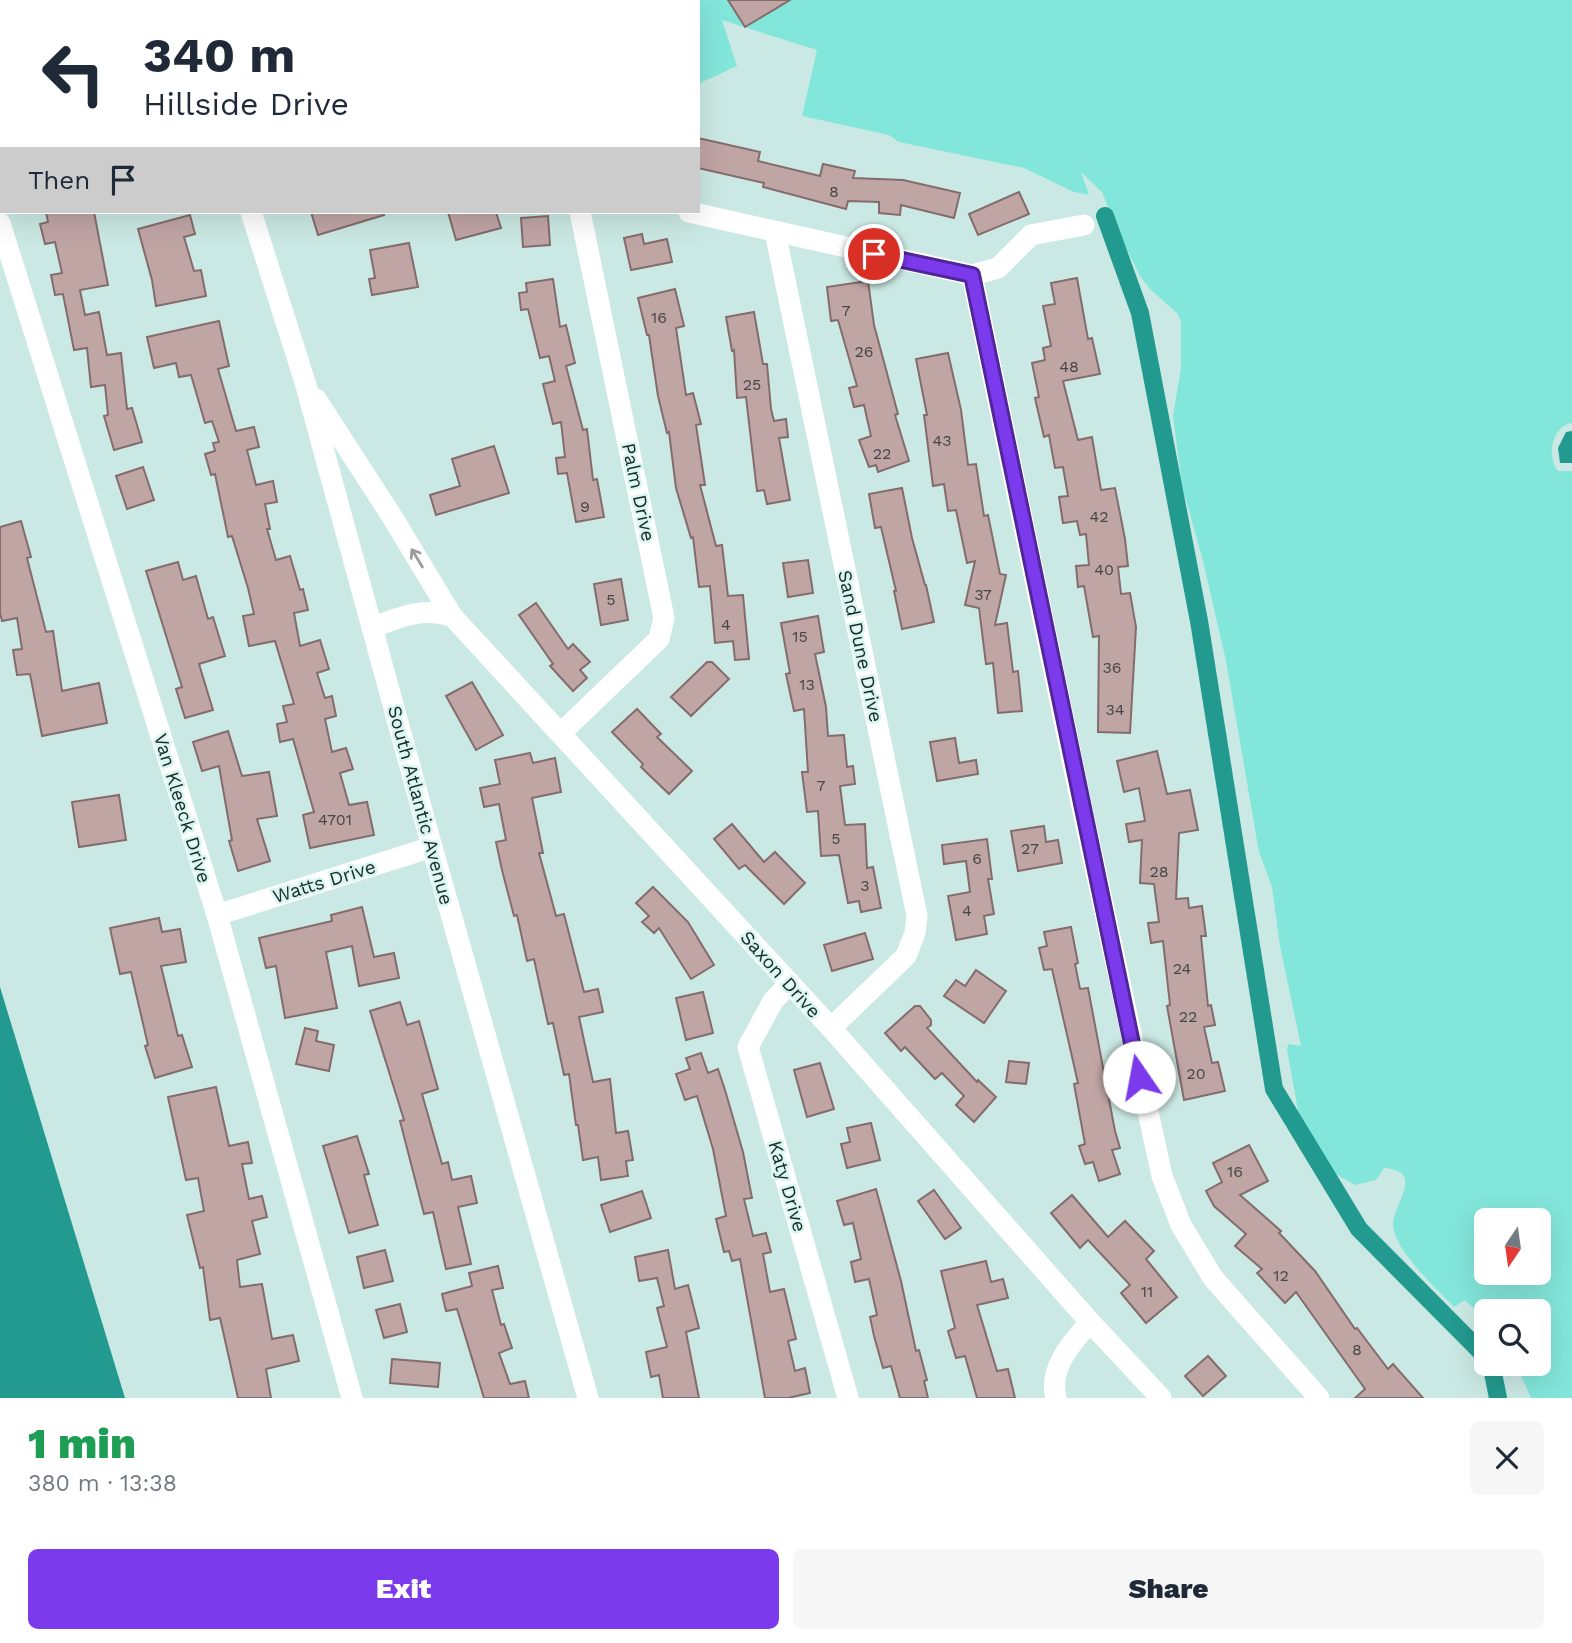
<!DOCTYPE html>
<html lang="en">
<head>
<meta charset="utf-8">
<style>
  body { margin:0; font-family:"Work Sans",sans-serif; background:#f6f6f7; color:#1f2937; height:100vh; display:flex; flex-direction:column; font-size:26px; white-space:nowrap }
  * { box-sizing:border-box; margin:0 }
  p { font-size:23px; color:#747a83 }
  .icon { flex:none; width:38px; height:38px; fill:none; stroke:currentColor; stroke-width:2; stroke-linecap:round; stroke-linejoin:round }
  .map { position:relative; height:1398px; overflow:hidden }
  .sheet { display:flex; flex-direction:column; background:#fff; flex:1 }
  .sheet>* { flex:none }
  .hud { position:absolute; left:0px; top:0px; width:700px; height:214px; box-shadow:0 7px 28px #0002; background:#fff; color:#1f2937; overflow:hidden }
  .needle { width:46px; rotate:193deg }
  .buttons { position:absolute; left:1474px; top:1208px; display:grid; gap:14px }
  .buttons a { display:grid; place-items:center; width:77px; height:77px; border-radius:10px; background:#fff; box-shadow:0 7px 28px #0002; font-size:35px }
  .pin { position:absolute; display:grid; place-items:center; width:60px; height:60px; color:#fff; margin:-30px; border:4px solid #fff; border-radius:50%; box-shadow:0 2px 7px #0007 }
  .me { position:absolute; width:77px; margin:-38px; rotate:348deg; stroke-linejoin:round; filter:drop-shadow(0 0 5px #0008) }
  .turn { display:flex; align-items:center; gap:24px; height:147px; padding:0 28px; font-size:32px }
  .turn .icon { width:91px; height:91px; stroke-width:2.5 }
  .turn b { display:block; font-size:49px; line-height:60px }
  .then { display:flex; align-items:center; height:66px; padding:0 28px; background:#0003; gap:14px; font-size:26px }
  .round { display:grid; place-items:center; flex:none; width:74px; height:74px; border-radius:10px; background:#f6f6f7 }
  .overview { display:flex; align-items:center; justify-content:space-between; height:119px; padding:0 28px }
  h1 { font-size:42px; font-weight:800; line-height:52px; color:#1e9e55 }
  .button { display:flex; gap:14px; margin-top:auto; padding:14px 28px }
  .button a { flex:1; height:80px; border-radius:10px; background:#7c3aed; color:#fff; font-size:28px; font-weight:800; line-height:80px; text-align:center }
  .button a+a { background:#f6f6f7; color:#1f2937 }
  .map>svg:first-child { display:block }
  .green { fill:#83e6da; fill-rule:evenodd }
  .water { fill:#239a8f }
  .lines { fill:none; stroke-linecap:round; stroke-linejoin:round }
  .canal { stroke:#239a8f; stroke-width:18 }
  .building { fill:#c0a5a5; stroke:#856c6c; stroke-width:2 }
  .minor { stroke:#fff; stroke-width:21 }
  .oneway { stroke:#999e9d }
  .route-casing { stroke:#51269a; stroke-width:18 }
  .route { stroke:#7c3aed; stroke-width:12 }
  .labels { text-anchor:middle; stroke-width:5; stroke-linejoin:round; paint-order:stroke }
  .number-label { font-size:16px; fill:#464746 }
  .street-label { font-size:19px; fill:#1d2826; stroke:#d8f6f2 }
</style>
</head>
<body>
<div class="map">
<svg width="1572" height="1398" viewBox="0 0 1572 1398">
  <rect width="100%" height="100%" fill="#cbe9e4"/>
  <path class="green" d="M463,0H1572V423C1552,426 1546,456 1558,471H1572V1398H1531L1515,1363H1538V1311H1486V1321L1465,1300L1454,1307C1437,1289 1393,1249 1393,1224C1393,1204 1426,1171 1384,1168L1376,1180L1355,1185L1334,1173L1299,1116L1287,1050L1288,1044L1301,1046L1280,946L1272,887L1259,852L1226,661L1203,561L1182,485L1173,416L1181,368V322L1178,314L1150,289L1140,276L1120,236L1102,192L1081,172L1089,195L1074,192L1024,168L899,142L889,135L802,116L817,50L722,20L737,66L698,84V2ZM1486,1220H1538V1272H1486Z"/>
  <g class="water">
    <polygon points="1572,431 1572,463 1560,463 1558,448 1566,432"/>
    <polygon points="0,987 125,1398 0,1398"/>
  </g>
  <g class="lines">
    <g class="canal">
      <polyline points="1105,216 1140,313 1199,621 1274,1089 1359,1229 1486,1357"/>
      <polyline points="1491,1363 1498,1398"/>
    </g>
  </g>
  <g class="building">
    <polygon points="728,0 790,0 745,27"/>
    <polygon points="698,138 760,152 758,161 820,176 823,164 855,171 853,178 903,180 960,193 954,218 901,205 900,215 879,213 879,202 848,201 846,209 763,187 764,183 698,168"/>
    <polygon points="1019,192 1029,214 978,235 969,214"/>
    <polygon points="46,212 94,212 108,285 80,290 85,315 99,312 107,355 121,353 127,409 132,408 142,442 114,450 104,416 108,415 105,385 91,387 87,348 74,350 63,294 55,295 51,275 62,273 55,242 45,244 40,224 48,222"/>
    <polygon points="311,212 383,212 384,215 318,235"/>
    <polygon points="448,212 496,212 501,228 456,240"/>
    <polygon points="190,215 195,234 184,237 194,271 201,270 206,296 156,306 152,280 138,229"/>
    <polygon points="548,216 550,245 523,247 521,218"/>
    <polygon points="642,234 644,244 667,239 672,262 631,270 624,238"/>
    <polygon points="409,243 418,287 372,295 369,279 375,278 370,250"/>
    <polygon points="1077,278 1088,339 1092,338 1100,374 1063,381 1078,440 1092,437 1101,490 1115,488 1125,539 1128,566 1118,567 1121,594 1130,593 1136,627 1130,733 1098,732 1099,636 1093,637 1084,586 1078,587 1076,566 1089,565 1086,534 1080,535 1077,521 1063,523 1059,497 1068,496 1063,467 1055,468 1049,435 1044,437 1035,398 1039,397 1032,363 1045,360 1043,348 1051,346 1043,306 1055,304 1051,283"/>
    <polygon points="553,279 560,327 566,325 575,363 566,366 583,430 587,429 593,480 597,479 604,517 576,522 567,473 558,474 556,458 565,457 561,422 553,424 543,384 555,381 549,356 540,358 528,309 521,310 519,293 527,292 526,283"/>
    <polygon points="868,281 874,325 898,414 895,415 909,461 878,472 876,465 869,467 859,440 871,436 864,405 854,407 849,388 857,386 838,320 831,321 827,287"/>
    <polygon points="675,289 684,326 676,328 686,395 693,393 701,424 696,425 705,485 700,485 716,546 722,545 728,596 743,595 749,659 735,660 733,641 715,643 710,586 699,587 693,537 691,538 676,488 669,432 667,433 658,396 649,335 647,335 638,298"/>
    <polygon points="754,312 763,364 767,364 771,409 774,421 786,419 788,437 779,438 790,500 767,504 764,490 757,491 746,397 737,398 734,350 732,351 726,317"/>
    <polygon points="219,321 229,366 218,369 236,431 254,427 259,447 247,450 256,485 273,481 277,502 265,504 270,529 267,529 276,560 290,556 300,590 303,589 308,610 294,613 300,646 320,640 329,669 317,673 325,698 332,696 336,716 325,719 332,752 346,748 353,769 340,773 349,805 367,802 374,835 310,848 303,815 314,812 293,739 280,742 277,724 287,722 283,706 294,704 275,641 249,646 243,616 254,614 248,588 232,536 228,537 215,474 211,475 205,454 215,451 213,443 219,442 212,421 205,423 191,375 179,377 176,363 154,368 147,337"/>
    <polygon points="948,353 961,410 968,465 976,464 984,516 988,515 1000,574 1006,575 995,625 1007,623 1013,672 1018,671 1022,711 998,713 993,663 986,664 979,608 965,605 975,561 967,563 956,510 948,511 944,484 933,486 924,415 927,415 916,359"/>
    <polygon points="494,446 509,493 436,515 430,495 460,486 452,459"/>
    <polygon points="143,467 154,500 127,509 116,476"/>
    <polygon points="902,488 912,538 925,585 926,585 934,622 902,629 894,591 896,591 881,527 875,528 869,494"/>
    <polygon points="21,521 31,557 27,558 46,632 53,631 62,691 99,683 107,723 42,736 30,674 17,675 13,650 22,649 17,618 2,621 0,613 0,527"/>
    <polygon points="808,560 813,593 788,597 783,563"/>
    <polygon points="178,562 183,580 196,576 208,619 213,617 225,656 199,664 213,710 185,718 176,689 182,687 146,571"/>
    <polygon points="621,579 628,620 601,625 594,584"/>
    <polygon points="536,603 568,649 573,644 590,662 580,670 587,678 573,691 550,666 553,664 519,615"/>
    <polygon points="818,616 824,652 815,654 826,707 828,736 844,735 847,767 853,766 855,784 840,786 845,825 865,824 867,868 873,867 881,908 861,912 859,901 848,903 839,855 821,856 818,811 807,812 802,772 808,772 804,709 794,711 786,674 790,673 781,623"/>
    <polygon points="707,662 712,662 729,679 691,716 671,697"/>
    <polygon points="472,682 503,735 476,750 446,696"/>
    <polygon points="637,709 661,734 657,737 692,771 669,794 641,767 643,764 612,732"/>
    <polygon points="228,731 242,776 269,772 277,816 257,819 270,861 238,871 229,841 232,840 219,766 202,771 193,742"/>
    <polygon points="955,738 959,763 976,760 978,774 937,781 930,742"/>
    <polygon points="1157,751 1167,794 1190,790 1198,830 1179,833 1176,899 1188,898 1189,908 1202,906 1206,936 1201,936 1208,1006 1211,1005 1215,1025 1204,1027 1212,1063 1218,1062 1225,1091 1184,1100 1167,1006 1170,1005 1163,941 1151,943 1148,923 1159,922 1154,884 1140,883 1142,840 1129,842 1126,824 1145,821 1139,788 1124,792 1117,761"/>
    <polygon points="530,753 533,763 555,758 561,792 532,798 543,853 539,853 556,916 564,914 584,992 598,989 603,1012 579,1017 593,1082 610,1079 616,1133 628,1131 633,1160 626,1161 628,1176 601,1180 598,1157 583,1160 578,1125 576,1125 569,1074 564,1075 553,1023 548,1024 534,959 527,961 517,915 514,916 502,870 496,842 506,840 499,804 484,807 480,788 500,784 495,760"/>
    <polygon points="119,795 126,840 79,847 72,802"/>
    <polygon points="732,824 764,862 775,852 805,883 784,904 745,865 739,869 714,839"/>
    <polygon points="1044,826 1046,842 1058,840 1062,863 1018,871 1011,831"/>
    <polygon points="987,839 992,879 988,879 994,914 984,916 987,934 956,940 948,896 970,892 966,861 944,864 942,845"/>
    <polygon points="653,887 688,922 714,965 691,979 659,928 654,933 642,922 649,916 636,903"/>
    <polygon points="362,907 374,957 394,953 399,978 359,986 352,946 326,952 337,1008 285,1018 276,966 266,968 259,938 332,921 331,915"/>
    <polygon points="159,918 162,932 180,929 186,962 161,966 178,1036 182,1035 192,1067 155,1078 145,1046 148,1045 131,972 120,974 110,928"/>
    <polygon points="1071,927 1078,963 1075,964 1080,989 1088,988 1115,1131 1120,1148 1112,1150 1120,1174 1099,1181 1093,1162 1085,1164 1079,1146 1085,1144 1074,1084 1078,1083 1052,969 1044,970 1039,948 1047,946 1044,932"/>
    <polygon points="865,933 873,959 832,971 824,945"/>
    <polygon points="976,970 1006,991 984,1023 944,996 956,980 965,986"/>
    <polygon points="703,992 713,1033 686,1040 676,998"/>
    <polygon points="400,1002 407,1025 419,1021 438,1089 422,1094 442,1164 448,1162 452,1180 471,1176 477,1203 458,1207 471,1264 446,1269 433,1212 424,1214 400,1121 404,1120 370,1011"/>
    <polygon points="915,1006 920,1006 931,1020 931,1025 927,1028 977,1082 978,1080 996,1097 974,1122 956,1105 964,1096 942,1073 935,1079 905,1047 901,1051 885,1033"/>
    <polygon points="305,1028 318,1031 316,1041 334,1045 329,1071 296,1064"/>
    <polygon points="701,1053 708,1073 718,1069 725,1090 743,1152 752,1198 744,1199 753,1236 766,1233 771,1252 763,1254 770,1292 784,1289 796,1339 788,1341 795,1371 805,1368 810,1393 788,1398 765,1398 740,1259 732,1261 729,1251 724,1252 716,1219 726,1216 713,1149 697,1096 685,1100 676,1074 690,1069 686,1058"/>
    <polygon points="1009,1061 1029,1063 1026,1084 1006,1082"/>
    <polygon points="820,1063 834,1109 807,1117 794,1070"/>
    <polygon points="216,1087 229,1146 248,1142 252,1163 242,1164 249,1199 262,1196 267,1217 252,1221 260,1254 237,1260 240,1287 262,1284 272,1339 293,1335 299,1361 266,1369 271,1398 238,1398 220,1318 210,1320 203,1267 200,1268 187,1215 204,1211 198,1178 186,1180 168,1097"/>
    <polygon points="871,1123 880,1160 847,1168 841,1144 850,1142 847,1128"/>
    <polygon points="357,1136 369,1174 364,1175 378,1225 349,1233 323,1146"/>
    <polygon points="1249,1145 1268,1181 1240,1195 1281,1231 1279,1233 1315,1271 1355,1329 1357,1328 1388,1369 1393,1364 1423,1398 1355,1398 1365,1389 1296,1292 1285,1303 1257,1273 1262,1269 1235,1246 1246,1234 1214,1206 1206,1191 1222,1182 1213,1163"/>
    <polygon points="876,1189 901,1281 916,1351 919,1350 927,1380 924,1381 928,1398 900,1398 891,1366 883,1368 874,1336 870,1317 877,1315 869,1279 855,1282 851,1262 861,1259 853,1223 844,1225 837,1201"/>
    <polygon points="934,1190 961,1228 945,1239 918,1201"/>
    <polygon points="642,1191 651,1218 610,1232 601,1205"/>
    <polygon points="1072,1195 1108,1237 1125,1221 1154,1251 1146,1259 1177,1297 1146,1323 1121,1293 1130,1285 1088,1240 1080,1248 1051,1213"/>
    <polygon points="385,1250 393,1281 364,1288 357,1257"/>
    <polygon points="668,1250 675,1289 688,1285 699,1328 686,1332 699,1398 663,1398 659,1375 651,1377 646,1352 667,1347 657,1308 664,1306 657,1278 639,1281 635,1257"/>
    <polygon points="986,1261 991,1282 1003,1279 1008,1298 977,1305 997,1371 1008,1369 1015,1398 977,1398 965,1356 956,1358 948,1331 955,1328 941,1271"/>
    <polygon points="498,1266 503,1288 492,1290 501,1325 504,1324 512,1348 499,1353 510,1384 525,1381 529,1398 484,1398 457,1309 446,1311 442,1294 472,1286 469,1273"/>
    <polygon points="400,1304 407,1332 384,1338 376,1310"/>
    <polygon points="1208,1356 1226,1376 1203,1396 1185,1376"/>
    <polygon points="392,1359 440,1363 438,1387 390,1383"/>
  </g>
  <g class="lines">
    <g class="minor">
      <polyline points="108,0 109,2"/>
      <polyline points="182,0 182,2"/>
      <polyline points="251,212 305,382 432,847 588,1398"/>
      <polyline points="689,212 972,275 998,268 1031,235 1084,225"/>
      <polyline points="0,223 217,915 352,1398"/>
      <polyline points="775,232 917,916 915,933 906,956 831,1028"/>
      <polyline points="972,275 1081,803 1162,1176 1181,1225 1213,1278 1319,1398"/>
      <polyline points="316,399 391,515 452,616"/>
      <path d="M372,628C400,617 422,607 452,616L831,1028L1090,1322L1161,1398"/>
      <polyline points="561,733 659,639 664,618 580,212"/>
      <polyline points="217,915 432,847"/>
      <polyline points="790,983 773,1001 748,1047 848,1398"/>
      <path d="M1056,1398C1048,1369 1072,1342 1090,1322"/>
    </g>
  </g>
  <defs><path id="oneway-shaft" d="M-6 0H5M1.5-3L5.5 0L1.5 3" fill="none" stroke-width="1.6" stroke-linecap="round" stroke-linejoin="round" transform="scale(1.75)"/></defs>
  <use class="oneway" href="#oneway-shaft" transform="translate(417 558) rotate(-121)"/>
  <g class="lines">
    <g class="route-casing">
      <polyline id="route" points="874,254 972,275 1139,1077"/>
    </g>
    <use href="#route" class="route"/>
  </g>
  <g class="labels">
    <g class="number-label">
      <text x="834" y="197">8</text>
      <text x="846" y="316">7</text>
      <text x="659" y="323">16</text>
      <text x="864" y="357">26</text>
      <text x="1069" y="372">48</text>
      <text x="752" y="390">25</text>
      <text x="942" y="446">43</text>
      <text x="882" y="459">22</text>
      <text x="585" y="512">9</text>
      <text x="1099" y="522">42</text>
      <text x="1104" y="575">40</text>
      <text x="983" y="600">37</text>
      <text x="611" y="605">5</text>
      <text x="726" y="630">4</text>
      <text x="800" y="642">15</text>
      <text x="1112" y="673">36</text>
      <text x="807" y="690">13</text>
      <text x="1115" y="715">34</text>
      <text x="821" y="791">7</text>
      <text x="335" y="825">4701</text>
      <text x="836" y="844">5</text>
      <text x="1030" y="854">27</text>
      <text x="977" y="864">6</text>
      <text x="1159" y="877">28</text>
      <text x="865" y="891">3</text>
      <text x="967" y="916">4</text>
      <text x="1182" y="974">24</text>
      <text x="1188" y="1022">22</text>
      <text x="1196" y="1079">20</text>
      <text x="1235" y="1177">16</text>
      <text x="1281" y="1281">12</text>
      <text x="1147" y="1297">11</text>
      <text x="1357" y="1355">8</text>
    </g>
    <g class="street-label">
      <text transform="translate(639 492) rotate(78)" y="7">Palm Drive</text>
      <text transform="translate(861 646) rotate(78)" y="7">Sand Dune Drive</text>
      <text transform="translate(421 805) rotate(75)" y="7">South Atlantic Avenue</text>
      <text transform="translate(183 808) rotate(73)" y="7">Van Kleeck Drive</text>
      <text transform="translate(324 881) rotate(-17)" y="7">Watts Drive</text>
      <text transform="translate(781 974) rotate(48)" y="7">Saxon Drive</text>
      <text transform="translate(788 1186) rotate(74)" y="7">Katy Drive</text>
    </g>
  </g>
</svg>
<div class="buttons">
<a><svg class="needle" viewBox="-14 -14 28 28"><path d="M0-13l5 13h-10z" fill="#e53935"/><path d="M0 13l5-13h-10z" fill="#747a83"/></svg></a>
<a><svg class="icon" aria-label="search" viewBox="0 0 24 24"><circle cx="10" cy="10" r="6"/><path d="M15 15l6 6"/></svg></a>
</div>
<div class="pin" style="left:874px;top:254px;background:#d93025"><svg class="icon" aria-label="arrive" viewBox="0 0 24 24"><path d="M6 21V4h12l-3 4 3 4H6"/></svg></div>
<svg class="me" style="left:1139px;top:1077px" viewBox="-20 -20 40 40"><circle r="19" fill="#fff"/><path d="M0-13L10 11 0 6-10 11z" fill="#7c3aed"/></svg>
<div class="hud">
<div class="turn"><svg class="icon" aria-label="left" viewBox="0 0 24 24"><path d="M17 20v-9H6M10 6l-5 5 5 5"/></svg><div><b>340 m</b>Hillside Drive</div></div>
<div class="then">Then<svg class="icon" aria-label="arrive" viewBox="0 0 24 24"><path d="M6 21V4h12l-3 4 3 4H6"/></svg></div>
</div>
</div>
<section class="sheet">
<div class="overview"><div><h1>1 min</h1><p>380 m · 13:38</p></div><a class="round"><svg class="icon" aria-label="close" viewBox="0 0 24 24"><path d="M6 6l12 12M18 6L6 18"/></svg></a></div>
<div class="button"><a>Exit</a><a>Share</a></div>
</section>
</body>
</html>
